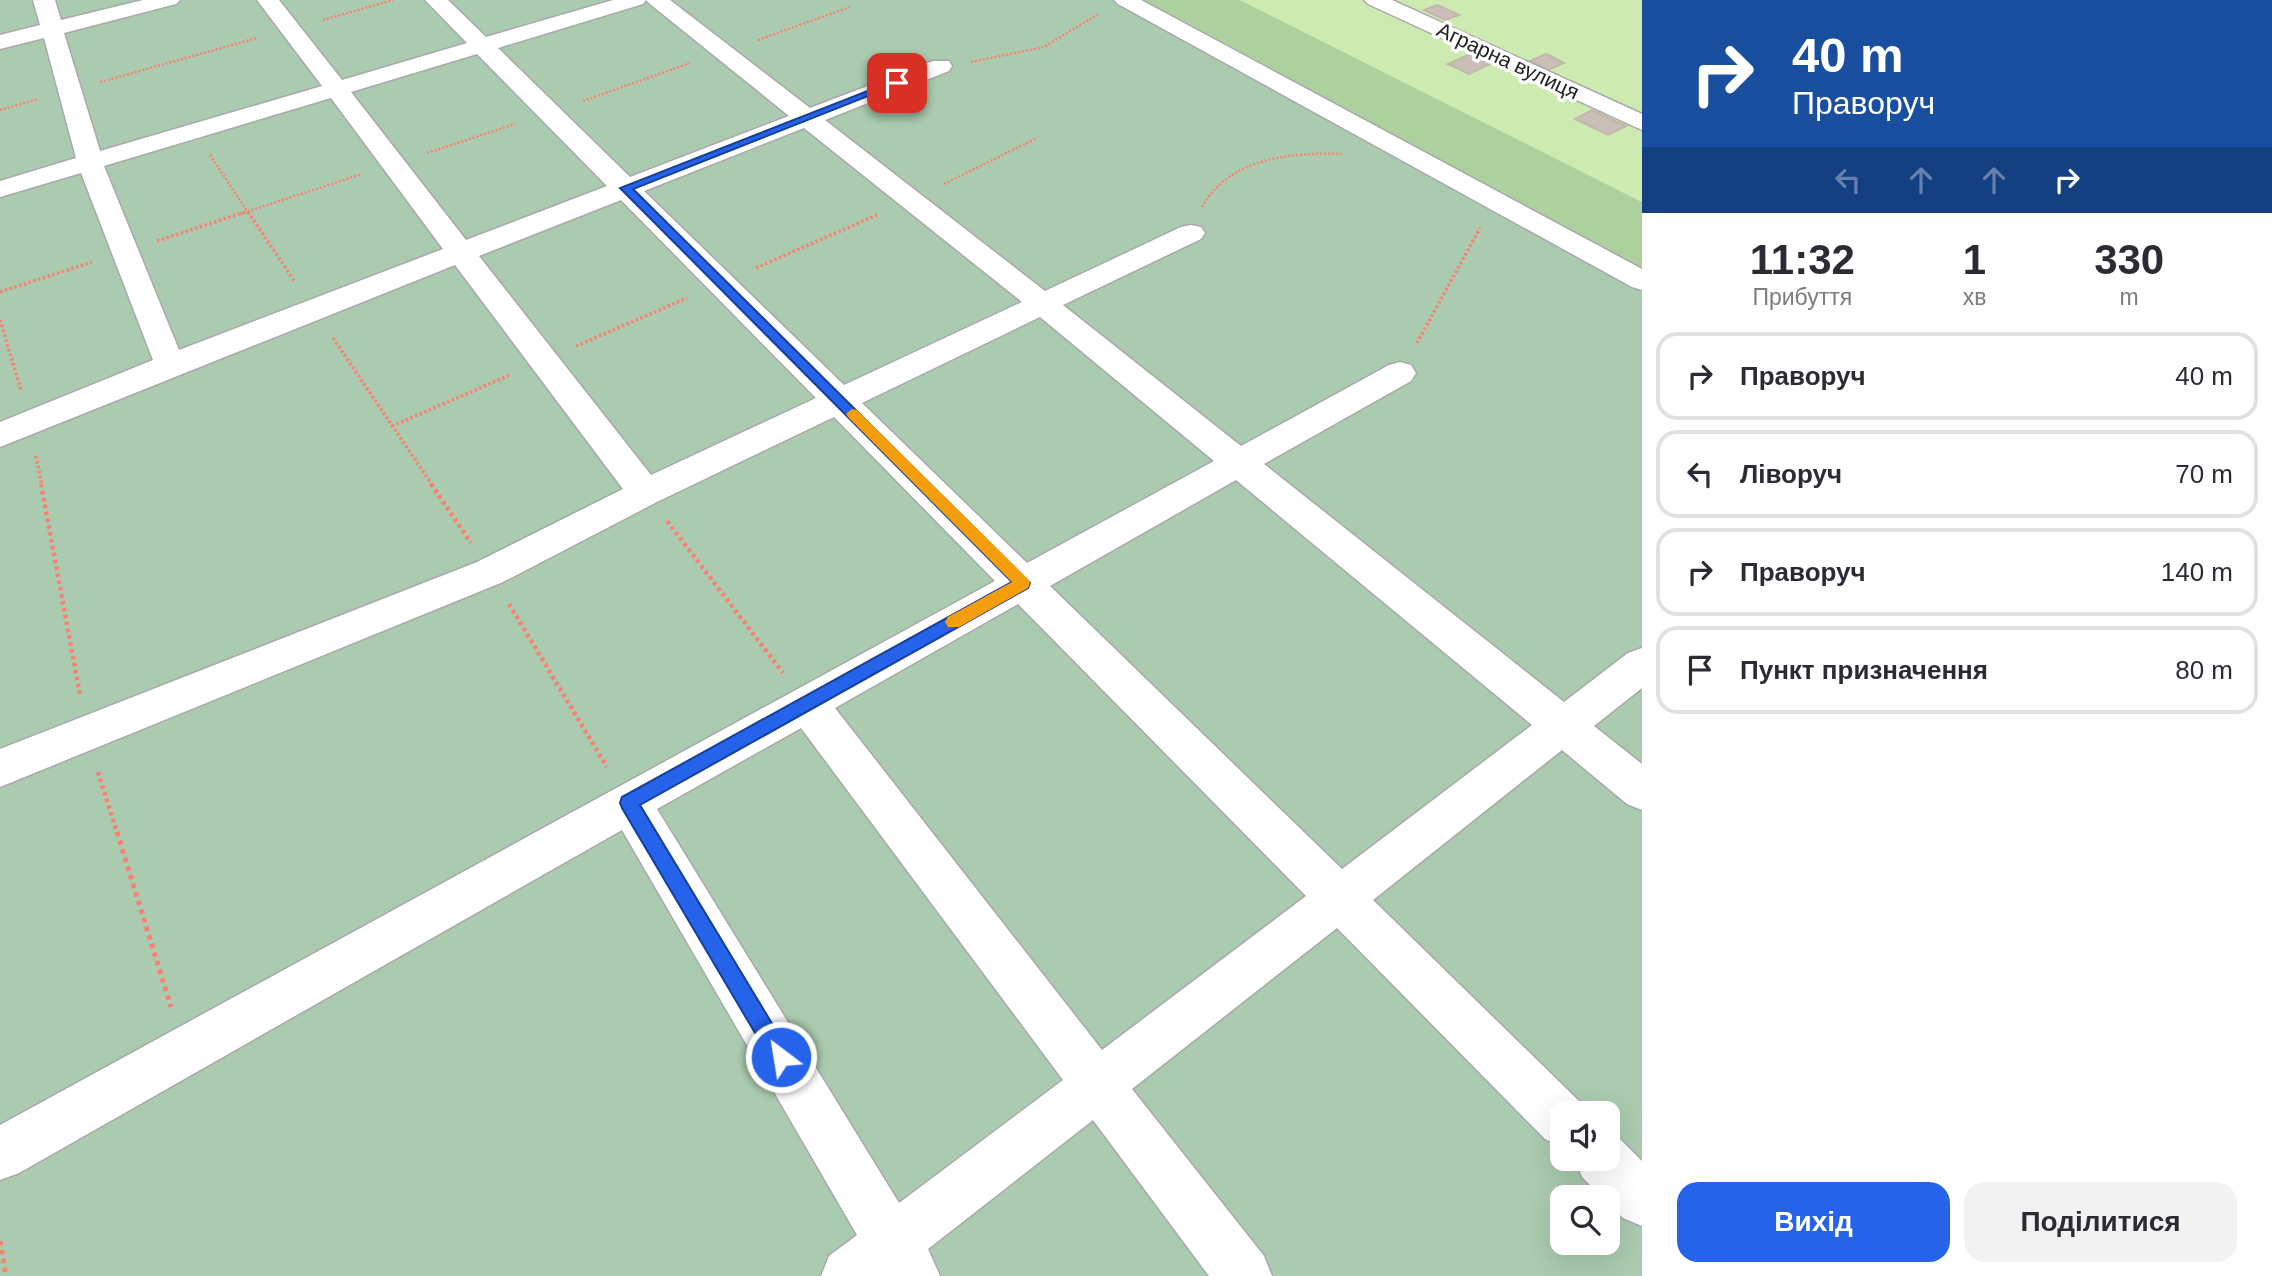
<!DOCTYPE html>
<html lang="uk">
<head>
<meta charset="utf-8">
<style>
  body { margin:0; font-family:Helvetica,sans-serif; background:#f2f2f3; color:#2b2b33; height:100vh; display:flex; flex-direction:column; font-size:26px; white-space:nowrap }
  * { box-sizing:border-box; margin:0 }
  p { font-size:23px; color:#7c7c81 }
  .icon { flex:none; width:38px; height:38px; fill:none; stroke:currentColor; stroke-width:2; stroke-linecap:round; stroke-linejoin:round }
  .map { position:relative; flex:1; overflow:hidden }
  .sheet { display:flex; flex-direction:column; background:#fff; width:630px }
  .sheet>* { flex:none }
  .top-card { background:#1a4fa0; color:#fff; overflow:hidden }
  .fabs { position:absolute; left:1550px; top:1101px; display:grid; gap:14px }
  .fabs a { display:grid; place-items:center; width:70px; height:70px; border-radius:14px; background:#fff; box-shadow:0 7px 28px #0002; font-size:35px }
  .pin { position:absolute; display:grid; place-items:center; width:60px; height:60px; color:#fff; margin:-30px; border-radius:14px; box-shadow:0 4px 10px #0006 }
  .me { position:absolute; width:77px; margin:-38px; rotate:329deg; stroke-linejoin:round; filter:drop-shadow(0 0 5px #0008) }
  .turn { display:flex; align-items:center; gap:24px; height:147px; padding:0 35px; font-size:32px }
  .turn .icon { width:91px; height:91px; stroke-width:2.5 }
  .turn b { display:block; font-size:49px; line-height:60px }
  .lanes { display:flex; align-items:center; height:66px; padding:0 35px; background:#0003; justify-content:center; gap:35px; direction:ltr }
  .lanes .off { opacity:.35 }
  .eta { display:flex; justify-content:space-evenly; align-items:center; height:119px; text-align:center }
  .eta b { font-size:42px; font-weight:600; line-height:49px }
  .primary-button { display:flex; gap:14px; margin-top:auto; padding:14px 35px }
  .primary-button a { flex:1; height:80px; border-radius:21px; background:#2563eb; color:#fff; font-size:28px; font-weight:600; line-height:80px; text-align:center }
  .primary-button a+a { background:#f2f2f3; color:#2b2b33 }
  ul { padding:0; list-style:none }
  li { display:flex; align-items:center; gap:21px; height:88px; margin:0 14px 10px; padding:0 21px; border:4px solid #e1e1e2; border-radius:21px }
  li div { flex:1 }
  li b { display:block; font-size:26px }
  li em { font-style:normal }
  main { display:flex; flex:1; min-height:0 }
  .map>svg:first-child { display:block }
  .grass { fill:#cdebb0 }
  .forest { fill:#add19e }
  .cemetery { fill:#aacbaf; fill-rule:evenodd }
  .building { fill:#c7bfb8; stroke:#c4b6ab; stroke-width:2 }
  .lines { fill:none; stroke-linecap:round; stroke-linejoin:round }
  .minor-casing { stroke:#a9a9a9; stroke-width:3 }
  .path-far3 { stroke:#fa8072; stroke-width:2.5; stroke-dasharray:2 2; stroke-linecap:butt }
  .path-far2 { stroke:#fa8072; stroke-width:3.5; stroke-dasharray:2.5 2.5; stroke-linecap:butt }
  .path-far1 { stroke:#fa8072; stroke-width:4.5; stroke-dasharray:3.5 3.5; stroke-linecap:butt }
  .path { stroke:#fa8072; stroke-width:5; stroke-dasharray:4.5 4.5; stroke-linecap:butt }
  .minor { fill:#fff; fill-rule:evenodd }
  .route { fill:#2563eb; stroke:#184099; stroke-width:2 }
  .slow { fill:#f59e0b }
  .labels { text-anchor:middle; stroke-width:7; stroke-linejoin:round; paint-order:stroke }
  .far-street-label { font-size:21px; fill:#222; stroke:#fff }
</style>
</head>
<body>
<main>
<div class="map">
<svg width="1642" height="1276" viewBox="0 0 1642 1276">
  <rect width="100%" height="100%" fill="#f2efe9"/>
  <polygon class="grass" points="1240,0 1642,0 1642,202"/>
  <polygon class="forest" points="1125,0 1240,0 1642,202 1642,281"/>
  <path class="cemetery" d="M0,0H1125L1642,281V1276H0ZM1563,1113H1608V1158H1563ZM1563,1197H1608V1242H1563Z"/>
  <g class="building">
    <polygon points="1437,5 1459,15 1445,20 1424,10"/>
    <polygon points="1470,54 1490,64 1469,74 1448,64"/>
    <polygon points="1546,54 1564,63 1548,70 1530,61"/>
    <polygon points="1592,110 1626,126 1608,135 1575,119"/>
  </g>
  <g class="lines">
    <g class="minor-casing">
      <g id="minor">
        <path d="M33,0H55L61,20L143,0H180L176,4L64,33L100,151L322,86L257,0H279L342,80L467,43L425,0H448L486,37L613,0H670L810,108L933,61H949L952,66L949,71L825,120L1045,291L1181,227L1191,225L1201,227L1205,233L1201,239L1063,305L1241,446L1389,365L1400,362L1411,365L1416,373L1411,381L1264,464L1564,702L1628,653L1642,648V688L1594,726L1642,764V810L1627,804L1562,750L1373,900L1581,1103L1586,1113H1563V1147L1545,1139L1337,928L1132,1089L1264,1256L1272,1276H1209L1093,1120L928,1249L940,1276H821L829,1256L857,1235L622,830L19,1173L0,1180V1125L995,581L834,417L657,502L503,582L0,787V749L477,562L623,489L455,265L0,447V422L153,360L81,173L0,197V181L76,158L44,38L0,49V35L40,25ZM646,0L650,4L789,116L630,177L498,48L643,4ZM477,54L607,186L466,240L351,92ZM331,98L443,249L179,350L104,166ZM804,128L1022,302L844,385L644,191ZM621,200L816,398L651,475L479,256ZM1040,317L1214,461L1027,563L862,403ZM1236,480L1532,725L1342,869L1050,586ZM1018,604L1306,896L1102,1050L835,708ZM801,728L1063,1080L899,1203L657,809Z"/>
        <polygon points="1114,0 1141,0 1642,269 1642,290 1632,287 1118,4"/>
        <polygon points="1364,0 1392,0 1642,114 1642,130 1368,4"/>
        <polygon points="1608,1135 1620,1139 1642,1161 1642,1226 1623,1218 1608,1203 1608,1197 1602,1197 1582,1177 1575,1158 1608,1158"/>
      </g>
    </g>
    <g class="path-far3">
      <polyline points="323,20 393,0"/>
      <polyline points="758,40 850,7"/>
      <polyline points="971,62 1044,47 1098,14"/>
      <polyline points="100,82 257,38"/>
      <polyline points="583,101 690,63"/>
      <polyline points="0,110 38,99"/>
      <polyline points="427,153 515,124"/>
      <polyline points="210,155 249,214"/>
      <polyline points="944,184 1037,138"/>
      <path d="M1202,207C1229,158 1291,152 1342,154"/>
      <polyline points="240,214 362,174"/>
    </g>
    <g class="path-far2">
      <polyline points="248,212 295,282"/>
      <polyline points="157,241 245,212"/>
      <polyline points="756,268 879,214"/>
      <polyline points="0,292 92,262"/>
      <polyline points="0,320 21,390"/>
      <polyline points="333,338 433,486"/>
      <polyline points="1417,343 1480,228"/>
      <polyline points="576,346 687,298"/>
      <polyline points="392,426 510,375"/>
      <polyline points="36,456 42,486"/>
    </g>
    <g class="path-far1">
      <polyline points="41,484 80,695"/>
      <polyline points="431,484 471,543"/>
      <polyline points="667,521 783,673"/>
      <polyline points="509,604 607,767"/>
      <polyline points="98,772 117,833"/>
    </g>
    <g class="path">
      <polyline points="117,832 171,1007"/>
      <polyline points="0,1241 6,1276"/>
    </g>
    <use href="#minor" class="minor"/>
  </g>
  <polygon class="route" points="893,81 901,83 633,189 1030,583 1028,588 640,805 788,1050 791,1057 788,1065 781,1068 774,1065 622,808 620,803 622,797 1012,582 620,188"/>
  <polygon class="slow" points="852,409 857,410 1028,579 1030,583 1028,588 959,627 948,627 945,622 948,617 1012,582 848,417 846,414"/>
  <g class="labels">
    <g class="far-street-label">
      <text transform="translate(1508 61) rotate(25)" y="7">Аграрна вулиця</text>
    </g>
  </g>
</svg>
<div class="fabs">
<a><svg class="icon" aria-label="sound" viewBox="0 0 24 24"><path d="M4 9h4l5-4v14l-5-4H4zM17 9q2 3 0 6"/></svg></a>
<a><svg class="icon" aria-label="search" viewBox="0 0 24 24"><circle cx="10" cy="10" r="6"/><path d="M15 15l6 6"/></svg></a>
</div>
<div class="pin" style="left:897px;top:83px;background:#d93025"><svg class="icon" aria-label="arrive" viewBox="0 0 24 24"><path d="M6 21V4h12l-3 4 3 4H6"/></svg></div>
<svg class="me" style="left:781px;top:1057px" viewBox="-20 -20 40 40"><circle r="17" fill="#2563eb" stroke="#fff" stroke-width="3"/><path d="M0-11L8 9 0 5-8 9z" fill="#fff"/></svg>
</div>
<section class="sheet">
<div class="top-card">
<div class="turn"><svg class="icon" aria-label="right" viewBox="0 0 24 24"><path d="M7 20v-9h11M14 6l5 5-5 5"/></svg><div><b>40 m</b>Праворуч</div></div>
<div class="lanes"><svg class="icon off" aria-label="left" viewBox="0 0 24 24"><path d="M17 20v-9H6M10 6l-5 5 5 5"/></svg><svg class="icon off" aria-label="ahead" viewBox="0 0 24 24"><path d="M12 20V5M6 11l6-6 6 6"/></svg><svg class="icon off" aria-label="ahead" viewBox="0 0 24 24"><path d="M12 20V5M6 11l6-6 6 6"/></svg><svg class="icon" aria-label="right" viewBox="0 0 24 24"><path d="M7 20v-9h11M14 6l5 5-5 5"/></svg></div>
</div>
<div class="eta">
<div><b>11:32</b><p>Прибуття</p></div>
<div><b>1</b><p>хв</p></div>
<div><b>330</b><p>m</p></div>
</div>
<ul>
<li><svg class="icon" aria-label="right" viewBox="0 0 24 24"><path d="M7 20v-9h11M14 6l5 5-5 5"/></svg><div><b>Праворуч</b></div><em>40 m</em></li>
<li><svg class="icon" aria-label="left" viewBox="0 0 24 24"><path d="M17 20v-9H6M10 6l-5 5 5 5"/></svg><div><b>Ліворуч</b></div><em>70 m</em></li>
<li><svg class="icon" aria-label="right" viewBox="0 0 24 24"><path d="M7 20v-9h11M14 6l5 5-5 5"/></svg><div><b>Праворуч</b></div><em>140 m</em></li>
<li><svg class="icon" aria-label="arrive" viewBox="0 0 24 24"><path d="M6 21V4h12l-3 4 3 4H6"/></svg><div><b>Пункт призначення</b></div><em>80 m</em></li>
</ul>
<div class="primary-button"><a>Вихід</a><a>Поділитися</a></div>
</section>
</main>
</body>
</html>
